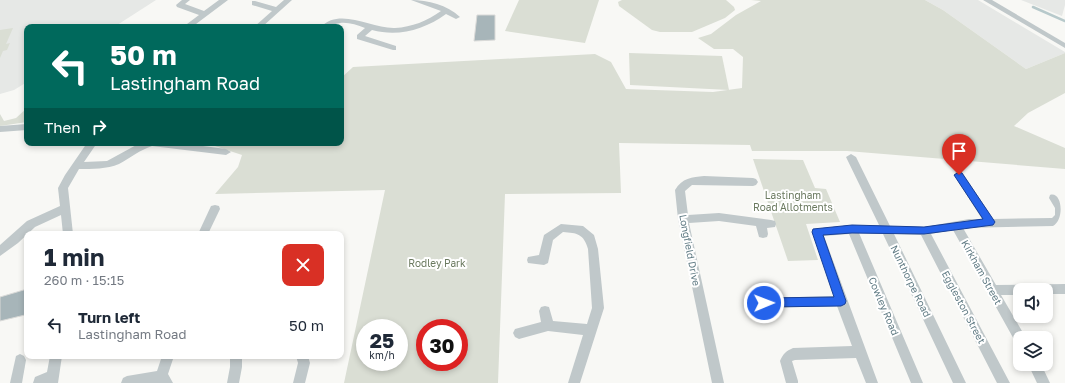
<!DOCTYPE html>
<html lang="en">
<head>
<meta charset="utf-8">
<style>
  body { margin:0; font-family:"Golos Text",sans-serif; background:#f2f2f3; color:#1f2937; height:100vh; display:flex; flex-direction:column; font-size:15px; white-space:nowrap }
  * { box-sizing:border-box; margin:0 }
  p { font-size:13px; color:#747a83 }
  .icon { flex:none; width:22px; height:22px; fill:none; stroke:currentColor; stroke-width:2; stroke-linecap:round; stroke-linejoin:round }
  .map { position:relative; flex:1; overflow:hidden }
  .panel { position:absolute; left:24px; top:231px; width:320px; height:128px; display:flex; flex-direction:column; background:#fff; border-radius:8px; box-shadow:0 2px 6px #0003 }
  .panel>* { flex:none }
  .guide { position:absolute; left:24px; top:24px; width:320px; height:122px; border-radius:8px; box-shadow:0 2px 6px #0003; background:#00695c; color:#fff; overflow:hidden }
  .controls { position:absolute; left:1013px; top:283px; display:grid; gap:8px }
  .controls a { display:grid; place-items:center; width:40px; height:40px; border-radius:8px; background:#fff; box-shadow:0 2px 6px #0003; font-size:20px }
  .speed { position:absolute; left:356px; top:319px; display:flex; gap:8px; font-size:20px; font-weight:700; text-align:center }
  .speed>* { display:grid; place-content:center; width:52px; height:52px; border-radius:50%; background:#fff; box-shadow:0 2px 6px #0003; line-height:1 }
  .speed small { font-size:10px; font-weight:400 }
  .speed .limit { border:6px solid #d22; background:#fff; color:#111 }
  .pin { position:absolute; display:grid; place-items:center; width:34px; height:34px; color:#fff; margin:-41px -17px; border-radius:50% 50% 50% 0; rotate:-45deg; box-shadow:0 0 4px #0007 }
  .pin .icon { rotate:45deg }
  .me { position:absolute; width:44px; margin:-22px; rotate:89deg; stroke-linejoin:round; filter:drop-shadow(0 0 3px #0008) }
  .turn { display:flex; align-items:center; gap:14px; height:84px; padding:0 20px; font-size:18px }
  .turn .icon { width:52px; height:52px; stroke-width:2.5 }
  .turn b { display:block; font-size:28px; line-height:34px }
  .then { display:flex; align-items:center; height:38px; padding:0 20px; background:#0003; gap:8px; font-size:15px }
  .round { display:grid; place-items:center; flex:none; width:42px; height:42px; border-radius:8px; background:#f2f2f3 }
  .summary { display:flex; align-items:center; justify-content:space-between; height:68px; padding:0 20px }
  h1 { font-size:24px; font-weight:700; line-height:30px }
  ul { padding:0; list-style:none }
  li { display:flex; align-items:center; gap:12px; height:52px; padding:0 20px }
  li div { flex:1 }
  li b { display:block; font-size:15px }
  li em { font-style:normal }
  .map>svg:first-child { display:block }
  .built { fill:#e6e8e6 }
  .green { fill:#daded4; fill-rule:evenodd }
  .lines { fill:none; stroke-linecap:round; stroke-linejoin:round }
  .stream { stroke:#b7c9cb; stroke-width:2.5 }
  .building { fill:#a7b5b9; stroke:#dadad8 }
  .minor { fill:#c0c8ca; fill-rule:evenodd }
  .route { fill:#2563eb; stroke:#184099 }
  .labels { text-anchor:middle; stroke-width:4; stroke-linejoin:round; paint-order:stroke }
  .park-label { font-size:10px; fill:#6b7a60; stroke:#fff }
  .street-label { font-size:10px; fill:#607b84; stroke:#fff }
</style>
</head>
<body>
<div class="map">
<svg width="1065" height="383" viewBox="0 0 1065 383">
  <rect width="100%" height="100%" fill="#f8f8f5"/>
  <g class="built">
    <polygon points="0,0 156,0 114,27 27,27 27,82 14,90 0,94"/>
    <polygon points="925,0 978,0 1065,52 1065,53 1026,69 943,10"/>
    <polygon points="1021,0 1065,0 1065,5 1062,16"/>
  </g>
  <g class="green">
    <polygon points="519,0 599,0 585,43 505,31"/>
    <polygon points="622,0 726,0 734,7 735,10 725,18 692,32 660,32 652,30 619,6 618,2"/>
    <path d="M751,0H925L943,10L1026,69L1065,53V93L1028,113L1014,126L1065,148V169L847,151H752L750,145L619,143L621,193L505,194L498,383H344L385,190L215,194L238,167L242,155L206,143H341V78L353,67L595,54L611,62L626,89L713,92L742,88L743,57L733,49H714L698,38L711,34L736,15L761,1ZM365,328H399V362H365ZM425,328H459V362H425Z"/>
    <polygon points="13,28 6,44 10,43 7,50 3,51 0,58 0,30"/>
    <polygon points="629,53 722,56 729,90 630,85"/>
    <polygon points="27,108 27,122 0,126 0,114 4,121 16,118"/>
    <polygon points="753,159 803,160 815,188 826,189 840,222 806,224 818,260 788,261"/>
  </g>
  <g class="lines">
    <polyline class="stream" points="1033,7 1065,21"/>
  </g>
  <g class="building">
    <polygon points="477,15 495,15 495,40 474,41"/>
    <polygon points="27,289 27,302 25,315 0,321 0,297"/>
  </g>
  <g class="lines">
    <g class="minor">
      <polygon points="182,0 190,0 185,4 204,11 219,0 228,0 192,27 183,27 199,15 177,7 176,5"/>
      <polygon points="284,0 292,0 262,27 254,27 272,11 252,5 252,1 255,1 276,7"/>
      <path d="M411,0C428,0 447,5 460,17L456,19L446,14C424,30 398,37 372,30L365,36L396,46V50H393L357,39V35L365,28C357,25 348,22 340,23C332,24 331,27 321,27C340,7 372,29 395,28C412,27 427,21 441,11Z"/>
      <polygon points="983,0 992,0 1065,43 1065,48"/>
      <polygon points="27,124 27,130 0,132 0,126"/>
      <path d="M87,143H97L84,162L107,161L140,143H180L226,149L231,152L226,155L152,146C140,150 130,158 119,164C107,169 92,169 79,169L68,188L73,234H63L61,215L35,227L18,243L0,256V245L27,221L60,206L58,188L65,175Z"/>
      <path d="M851,154L856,157L890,226L924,227L969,219H982L954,175L956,172H962L993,219L1052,218L1055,215V208L1049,198L1050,195C1062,191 1065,219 1053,226L963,228L996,285L1065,284V294H1046V290H1020V295H1001L1026,338H1020V345L1016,343L953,230L931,234L1010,383H997L921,235L894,234L966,383H953L883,234L859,233L923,383H911L849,234L824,236L878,383H866L856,358L795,360L792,361L798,381V383H786L780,361C783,354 786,351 793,348L852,346L837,306L764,308L760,307L758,303L760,299L764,298L834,296L812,232L813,229L852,225H879L846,157Z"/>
      <path d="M704,176L753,178L756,179L758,182L756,185L753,186L692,185L685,191L688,215L719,213L771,220L775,221L776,224L775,227L767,228L768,234L767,237L763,238L759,237L756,226L719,221L689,223L724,383H712L678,219L675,190C682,178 692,177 704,176Z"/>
      <polygon points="215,205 219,206 220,209 208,234 198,234 211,206"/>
      <path d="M561,224L583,226L594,235L598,249L604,308L580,383H568L583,335L548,331L519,339L515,337L513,333L515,329L541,322L539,311L541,307L545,306L549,307L553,321L587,324L592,308L588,249C584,234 577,233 563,232L553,240L548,263L544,265L528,263L527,260L528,257L539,255L544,235Z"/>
      <polygon points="20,354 24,356 26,360 22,383 10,383 16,356"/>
      <polygon points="50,356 62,356 58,383 33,383 35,377 47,372"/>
      <polygon points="162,356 174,356 168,374 173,383 121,383 123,378 127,376 157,371"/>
      <polygon points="230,356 242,356 242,367 239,383 227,383 230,367"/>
      <polygon points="296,356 308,356 310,363 305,383 293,383 298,363"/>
      <polygon points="1028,364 1041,364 1050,383 1037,383"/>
    </g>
  </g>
  <polygon class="route" points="959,172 962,173 993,219 995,222 993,225 924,234 852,233 823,235 846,301 845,304 841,306 764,307 761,306 759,303 761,299 764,298 834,297 812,232 813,229 852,225 924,227 983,219 954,175"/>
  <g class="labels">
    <g class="park-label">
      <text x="793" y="199">Lastingham<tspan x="793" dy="12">Road Allotments</tspan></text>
      <text x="437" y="267">Rodley Park</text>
    </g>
    <g class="street-label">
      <text transform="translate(690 250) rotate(79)" y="4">Longfield Drive</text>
      <text transform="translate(982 272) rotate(61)" y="4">Kirkham Street</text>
      <text transform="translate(911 281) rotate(64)" y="4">Nunthorpe Road</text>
      <text transform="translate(884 306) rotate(67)" y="4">Cowley Road</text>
      <text transform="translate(964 307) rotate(62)" y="4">Eggleston Street</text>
    </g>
  </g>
</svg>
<div class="controls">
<a><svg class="icon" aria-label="sound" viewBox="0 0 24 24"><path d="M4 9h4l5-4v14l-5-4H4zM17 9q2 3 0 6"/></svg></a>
<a><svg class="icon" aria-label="layers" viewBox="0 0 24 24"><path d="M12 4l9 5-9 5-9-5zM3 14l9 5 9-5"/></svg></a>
</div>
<div class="speed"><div>25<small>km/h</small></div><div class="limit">30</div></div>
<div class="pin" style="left:959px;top:175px;background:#d93025"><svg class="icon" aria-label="arrive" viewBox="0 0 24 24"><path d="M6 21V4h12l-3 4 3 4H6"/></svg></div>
<svg class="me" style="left:764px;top:303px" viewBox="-20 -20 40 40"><circle r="17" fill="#2563eb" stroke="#fff" stroke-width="3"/><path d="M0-11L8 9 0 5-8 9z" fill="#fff"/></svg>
<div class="guide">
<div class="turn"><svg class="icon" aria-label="left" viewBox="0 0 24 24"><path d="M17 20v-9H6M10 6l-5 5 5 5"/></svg><div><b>50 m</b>Lastingham Road</div></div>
<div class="then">Then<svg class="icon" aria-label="right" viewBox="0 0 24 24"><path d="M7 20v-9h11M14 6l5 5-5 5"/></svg></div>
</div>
<section class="panel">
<div class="summary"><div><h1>1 min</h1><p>260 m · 15:15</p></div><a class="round" style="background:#d93025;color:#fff"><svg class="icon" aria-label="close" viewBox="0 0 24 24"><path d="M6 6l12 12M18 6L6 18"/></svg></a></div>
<ul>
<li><svg class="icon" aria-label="left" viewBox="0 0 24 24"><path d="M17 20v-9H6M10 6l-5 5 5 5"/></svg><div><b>Turn left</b><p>Lastingham Road</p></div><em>50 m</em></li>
</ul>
</section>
</div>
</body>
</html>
